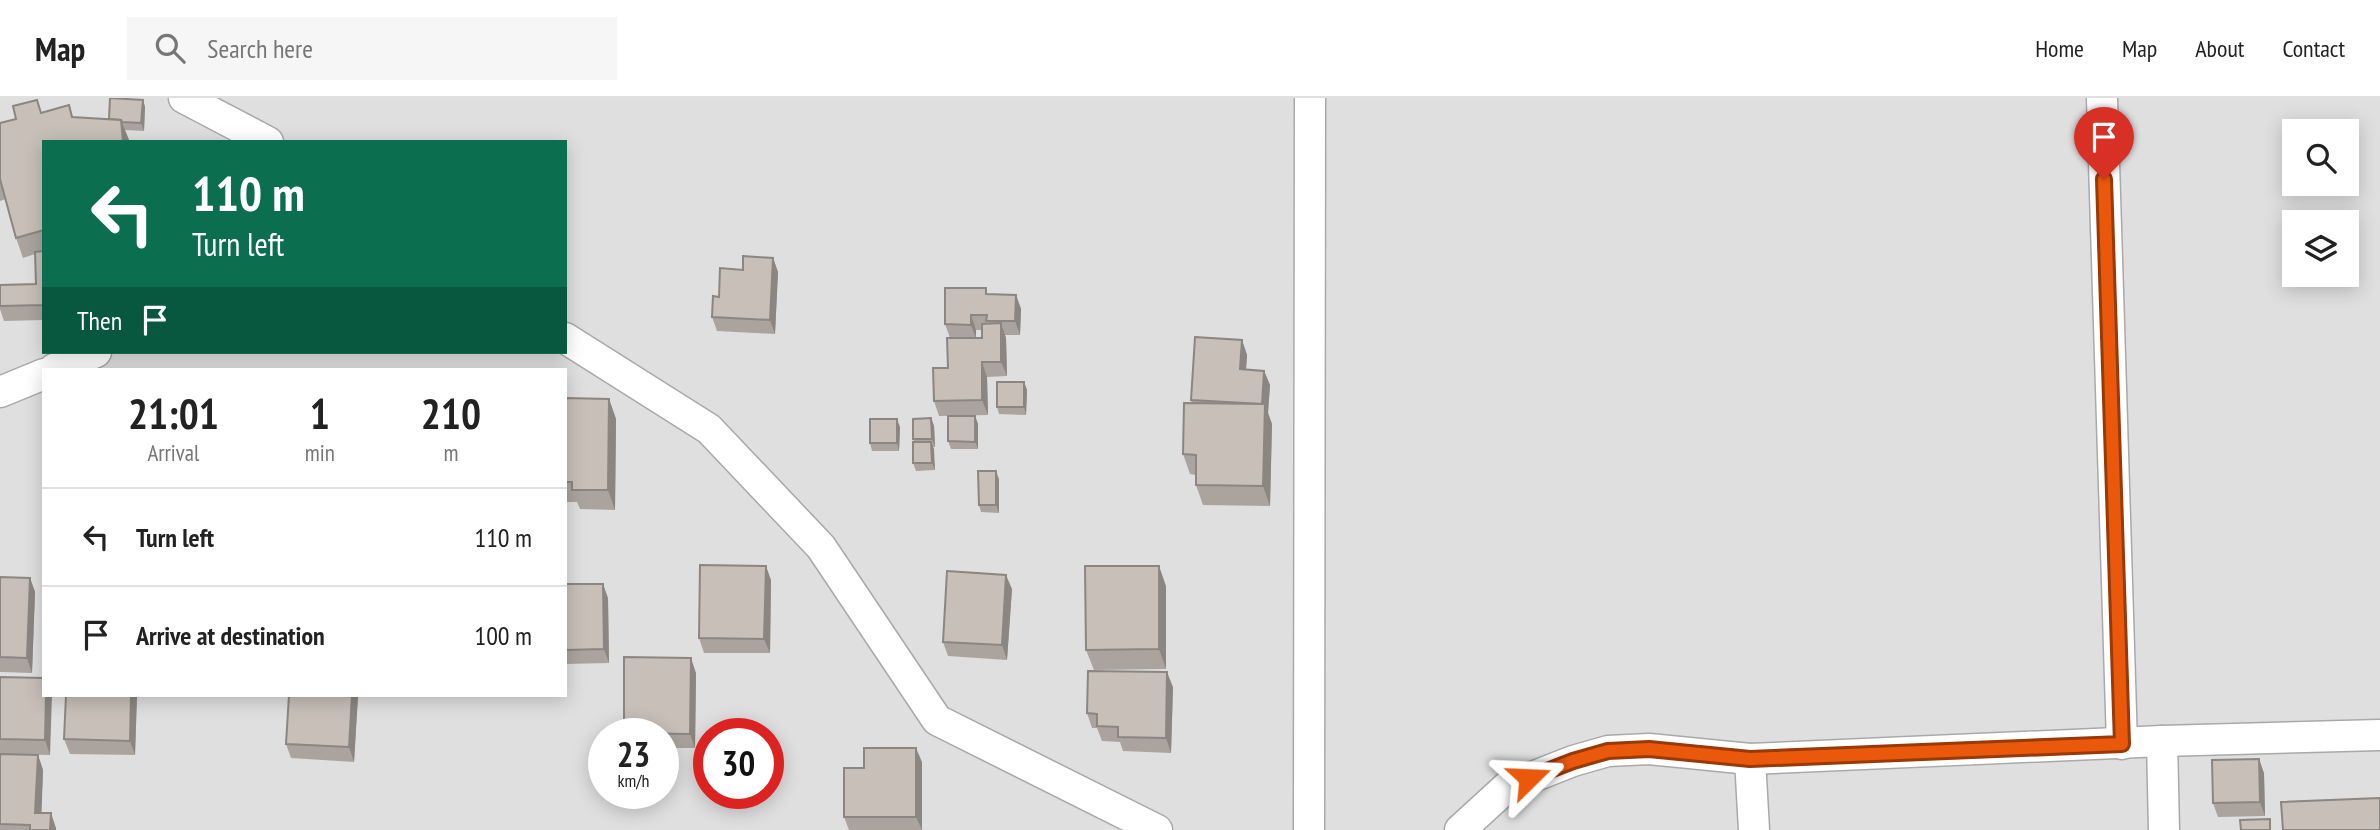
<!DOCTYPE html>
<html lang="en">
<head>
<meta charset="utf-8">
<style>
  body { margin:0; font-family:"PT Sans Narrow",sans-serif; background:#f6f6f6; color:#222; height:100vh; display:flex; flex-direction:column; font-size:26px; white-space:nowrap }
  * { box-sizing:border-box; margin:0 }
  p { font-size:23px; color:#767676 }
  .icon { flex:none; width:38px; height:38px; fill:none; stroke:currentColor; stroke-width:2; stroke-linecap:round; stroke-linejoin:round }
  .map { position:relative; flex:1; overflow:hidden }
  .side { position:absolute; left:42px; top:270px; width:525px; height:329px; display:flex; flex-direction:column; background:#fff; border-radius:0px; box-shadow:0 4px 18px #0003 }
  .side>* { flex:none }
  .banner { position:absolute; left:42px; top:42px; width:525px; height:214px; border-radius:0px; box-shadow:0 4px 18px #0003; background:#0b6e4f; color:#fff; overflow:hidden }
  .controls { position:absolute; left:2282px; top:21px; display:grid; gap:14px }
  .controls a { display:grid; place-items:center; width:77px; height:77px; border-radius:0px; background:#fff; box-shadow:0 4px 18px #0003; font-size:35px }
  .speed { position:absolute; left:588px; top:620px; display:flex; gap:14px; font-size:35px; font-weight:700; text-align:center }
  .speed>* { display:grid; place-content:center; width:91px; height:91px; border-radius:50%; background:#fff; box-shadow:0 4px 18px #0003; line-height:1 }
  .speed small { font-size:18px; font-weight:400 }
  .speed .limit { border:10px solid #d22; background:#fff; color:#111 }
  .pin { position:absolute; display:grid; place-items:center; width:60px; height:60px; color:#fff; margin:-72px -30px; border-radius:50% 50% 50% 0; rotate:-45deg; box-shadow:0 0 7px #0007 }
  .pin .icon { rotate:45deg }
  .me { position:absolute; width:77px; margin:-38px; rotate:69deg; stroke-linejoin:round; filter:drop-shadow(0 0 5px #0008) }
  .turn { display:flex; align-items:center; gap:24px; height:147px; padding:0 35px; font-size:32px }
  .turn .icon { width:91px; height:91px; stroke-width:2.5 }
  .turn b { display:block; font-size:49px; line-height:60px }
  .then { display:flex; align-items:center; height:66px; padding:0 35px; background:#0003; gap:14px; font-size:26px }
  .eta { display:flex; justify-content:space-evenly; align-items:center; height:119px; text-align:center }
  .eta b { font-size:42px; font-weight:700; line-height:49px }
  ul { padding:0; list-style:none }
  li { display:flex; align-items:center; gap:21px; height:98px; padding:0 35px; border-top:2px solid #e0e0e0 }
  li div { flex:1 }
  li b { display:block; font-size:26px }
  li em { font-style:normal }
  header { display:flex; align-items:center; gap:42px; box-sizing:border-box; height:98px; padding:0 35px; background:#fff; border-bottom:2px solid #e0e0e0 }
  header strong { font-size:33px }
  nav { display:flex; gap:38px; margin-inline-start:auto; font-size:24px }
  .search { width:490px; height:63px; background:#f6f6f6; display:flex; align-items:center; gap:18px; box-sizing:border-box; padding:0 24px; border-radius:0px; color:#767676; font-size:26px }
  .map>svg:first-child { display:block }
  .residential { fill:#e0dfdf; fill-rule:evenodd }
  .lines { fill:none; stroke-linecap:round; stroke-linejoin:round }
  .minor-casing { stroke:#a9a9a9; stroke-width:33 }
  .minor { stroke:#fff; stroke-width:30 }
  .wall { fill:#aba49e; fill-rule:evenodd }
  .shaded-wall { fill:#8b8681 }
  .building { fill:#c7bfb8; stroke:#8b8681; stroke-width:2 }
  .route-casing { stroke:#983908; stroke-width:18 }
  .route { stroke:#ea580c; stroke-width:12 }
</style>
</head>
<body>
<header>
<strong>Map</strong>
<div class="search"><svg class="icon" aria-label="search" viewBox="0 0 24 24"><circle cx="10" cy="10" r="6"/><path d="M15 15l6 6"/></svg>Search here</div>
<nav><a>Home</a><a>Map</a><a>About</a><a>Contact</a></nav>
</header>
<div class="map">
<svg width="2380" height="732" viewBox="0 0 2380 732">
  <rect width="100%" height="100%" fill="#f2efe9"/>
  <path class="residential" d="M0,0H2380V732H0ZM2294,33H2347V86H2294ZM44,44H565V254H44ZM2294,124H2347V177H2294ZM44,271H565V597H44ZM604,635H663V695H604ZM709,635H768V695H709Z"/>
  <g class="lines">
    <g class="minor-casing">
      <g id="minor">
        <polyline points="184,0 268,44"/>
        <polyline points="2102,0 2122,646"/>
        <polyline points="565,240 709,331 821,449 937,622 1157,732"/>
        <polyline points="54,271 96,254"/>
        <polyline points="0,294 44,276"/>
        <polyline points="2162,643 2164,732"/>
        <polyline points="1750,661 1754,732"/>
        <polyline points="1309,732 1310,0"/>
        <polyline points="1460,732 1507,689 1573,663 1608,653 1649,651 1750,661 2162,643 2380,637"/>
      </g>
    </g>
    <use href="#minor" class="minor"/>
  </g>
  <g class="wall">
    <polygon points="143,2 145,9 144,33 125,32 129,42 44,44 44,222 4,223 0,211 0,187 36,186 35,156 23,160 16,140 6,101 0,103 0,25 69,7 73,19 109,21"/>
    <polygon points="773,160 778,174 775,236 717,233 712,219 719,199"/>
    <path d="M988,196L1016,197L1021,211L1020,237H1005L1006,240L1007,278L987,279L988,317L939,318L934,303L948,270L950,240L945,226ZM976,232H982V240H976Z"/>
    <polygon points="1242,242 1247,257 1246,271 1264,273 1270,287 1268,315 1272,326 1270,408 1203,407 1196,387 1196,377 1190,376 1183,356 1192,305 1191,302"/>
    <polygon points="1024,284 1027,292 1026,317 999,316 997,309"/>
    <polygon points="565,300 609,301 616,321 615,412 580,411 577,404 565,404"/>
    <polygon points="975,318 978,326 978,351 951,351 948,343"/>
    <polygon points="931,320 934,328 935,349 933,349 935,372 916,373 913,365 914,344 913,341"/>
    <polygon points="900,329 899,353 872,353 870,345"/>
    <polygon points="999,381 999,415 981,414 979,407"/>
    <polygon points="0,479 30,480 35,494 32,575 0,574"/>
    <polygon points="771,482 770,555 704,555 699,540"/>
    <polygon points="565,486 608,500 609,565 565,566"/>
    <polygon points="1166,488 1166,571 1094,572 1086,552"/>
    <polygon points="1012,491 1007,562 948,558 943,544"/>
    <polygon points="696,575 695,650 663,650 663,635"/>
    <polygon points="0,579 44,580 50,657 0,656"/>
    <polygon points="1173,589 1171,655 1123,653 1120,644 1102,643 1097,630 1092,630 1087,615"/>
    <polygon points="66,597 137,597 135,657 70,656 64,641"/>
    <polygon points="289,597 358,597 354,664 291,660 286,646"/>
    <polygon points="0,656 38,657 43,672 41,715 56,730 56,732 0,732"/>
    <polygon points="922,664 922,732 849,732 844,719 864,670"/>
    <polygon points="2264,675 2265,718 2218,719 2213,705"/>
  </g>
  <g class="shaded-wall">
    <polygon points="143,2 145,9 144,33 141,25"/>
    <polygon points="121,22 129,42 129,44 123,44"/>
    <polygon points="773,160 778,174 775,236 770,222"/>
    <polygon points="1016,197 1021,211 1020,237 1015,223"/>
    <polygon points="971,217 976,232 976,241 971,227"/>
    <polygon points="1001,225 1006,240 1007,278 1001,264"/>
    <polygon points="1242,242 1247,257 1245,286 1240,271"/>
    <polygon points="982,264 987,279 988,317 982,302"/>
    <polygon points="1264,273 1270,287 1268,315 1272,326 1270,408 1263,388 1262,306"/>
    <polygon points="1024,284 1027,292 1026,317 1024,309"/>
    <polygon points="609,301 616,321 615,412 608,392"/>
    <polygon points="975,318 978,326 978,351 975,344"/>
    <polygon points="931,320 934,328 935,349 932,341"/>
    <polygon points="897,321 900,329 899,353 897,345"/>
    <polygon points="931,344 934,351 935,372 932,365"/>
    <polygon points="996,373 999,381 999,415 996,407"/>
    <polygon points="766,468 771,482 770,555 764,541"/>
    <polygon points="1159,468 1166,488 1166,571 1159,551"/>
    <polygon points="1006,477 1012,491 1007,562 1002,547"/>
    <polygon points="30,480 35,494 32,575 27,560"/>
    <polygon points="603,486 608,500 609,565 604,551"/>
    <polygon points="691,560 696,575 695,650 690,636"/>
    <polygon points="1167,574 1173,589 1171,655 1166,640"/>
    <polygon points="46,597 52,597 50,657 45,642"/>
    <polygon points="131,597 137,597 135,657 130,643"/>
    <polygon points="352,597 358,597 358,599 354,664 349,649"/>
    <polygon points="916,650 922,664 922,732 916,719"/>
    <polygon points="38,657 43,672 41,729 35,715"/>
    <polygon points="2259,661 2264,675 2265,718 2260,704"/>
    <polygon points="51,715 56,730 56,732 50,732"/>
  </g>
  <g class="building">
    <polygon points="110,0 143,2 141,25 122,24 121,22 109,21"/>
    <polygon points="37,2 41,15 69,7 72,19 121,22 123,44 44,44 44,132 16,140 0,81 0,25 16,21 13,8"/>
    <polygon points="44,153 44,207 0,208 0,187 36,186 35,154"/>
    <polygon points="743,158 773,160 770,222 712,219 713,198 719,199 720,170 743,172"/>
    <polygon points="945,190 986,190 986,196 1016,197 1015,223 986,223 987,217 971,217 971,227 945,226"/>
    <polygon points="1001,225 1001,264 982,264 982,302 934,303 933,270 948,270 947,240 982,240 982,226"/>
    <polygon points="1195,239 1242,242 1240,271 1264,273 1262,306 1191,302"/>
    <rect x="997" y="284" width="27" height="25"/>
    <polygon points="565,300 609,301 608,392 572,392 572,384 565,384"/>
    <polygon points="1184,305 1265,306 1263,388 1196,387 1196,357 1183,356"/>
    <polygon points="948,318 975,318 975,344 948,343"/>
    <polygon points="931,320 932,341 913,341 913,321"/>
    <rect x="870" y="321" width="27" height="24"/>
    <polygon points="913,344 931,344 932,365 913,365"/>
    <polygon points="978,373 996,373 996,407 979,407"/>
    <polygon points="700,467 766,468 764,541 699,540"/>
    <polygon points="1085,468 1159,468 1159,551 1086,552"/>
    <polygon points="947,473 1006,477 1002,547 943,544"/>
    <polygon points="0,479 30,480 27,560 0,559"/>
    <polygon points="565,486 603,486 604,551 565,552"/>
    <polygon points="624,559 691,560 690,636 624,635"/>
    <polygon points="1088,573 1167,574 1166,640 1118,639 1118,629 1097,628 1097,616 1087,615"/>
    <polygon points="0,579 44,580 44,597 46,597 45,642 0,641"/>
    <polygon points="66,597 131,597 130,643 64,641"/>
    <polygon points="289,597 352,597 349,649 286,646"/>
    <polygon points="864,650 916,650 916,719 844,719 844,670 864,670"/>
    <polygon points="0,656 38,657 35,715 51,715 50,732 30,732 30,727 0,726"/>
    <polygon points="2259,661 2260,704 2213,705 2212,662"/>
    <polygon points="2380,700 2380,732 2283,732 2281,704"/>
    <polygon points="2270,721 2270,732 2241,732 2240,722"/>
  </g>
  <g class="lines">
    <g class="route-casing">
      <polyline id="route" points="1529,680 1573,663 1608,653 1649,651 1750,661 2122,646 2104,81"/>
    </g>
    <use href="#route" class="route"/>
  </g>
</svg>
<div class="controls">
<a><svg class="icon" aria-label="search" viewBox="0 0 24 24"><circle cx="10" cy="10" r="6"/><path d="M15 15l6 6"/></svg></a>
<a><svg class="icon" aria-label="layers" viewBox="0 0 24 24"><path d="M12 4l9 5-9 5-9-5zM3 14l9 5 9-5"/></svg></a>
</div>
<div class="speed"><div>23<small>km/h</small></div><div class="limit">30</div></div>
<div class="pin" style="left:2104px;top:81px;background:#d93025"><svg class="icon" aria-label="arrive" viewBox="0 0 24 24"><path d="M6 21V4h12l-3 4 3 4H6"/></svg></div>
<svg class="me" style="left:1529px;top:680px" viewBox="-20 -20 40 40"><path d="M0-17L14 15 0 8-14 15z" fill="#ea580c" stroke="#fff" stroke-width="4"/></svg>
<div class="banner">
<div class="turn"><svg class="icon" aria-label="left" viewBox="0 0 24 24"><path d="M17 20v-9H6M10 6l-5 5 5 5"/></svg><div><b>110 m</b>Turn left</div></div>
<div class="then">Then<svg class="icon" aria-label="arrive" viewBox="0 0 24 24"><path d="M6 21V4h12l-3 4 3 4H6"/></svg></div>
</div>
<section class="side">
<div class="eta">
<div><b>21:01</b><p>Arrival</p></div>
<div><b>1</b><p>min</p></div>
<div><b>210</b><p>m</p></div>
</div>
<ul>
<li><svg class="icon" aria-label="left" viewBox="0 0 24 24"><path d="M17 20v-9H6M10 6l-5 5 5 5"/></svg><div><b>Turn left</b></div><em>110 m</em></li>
<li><svg class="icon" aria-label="arrive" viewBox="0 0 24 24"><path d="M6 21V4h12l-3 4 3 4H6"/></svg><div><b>Arrive at destination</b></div><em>100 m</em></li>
</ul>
</section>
</div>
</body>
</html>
